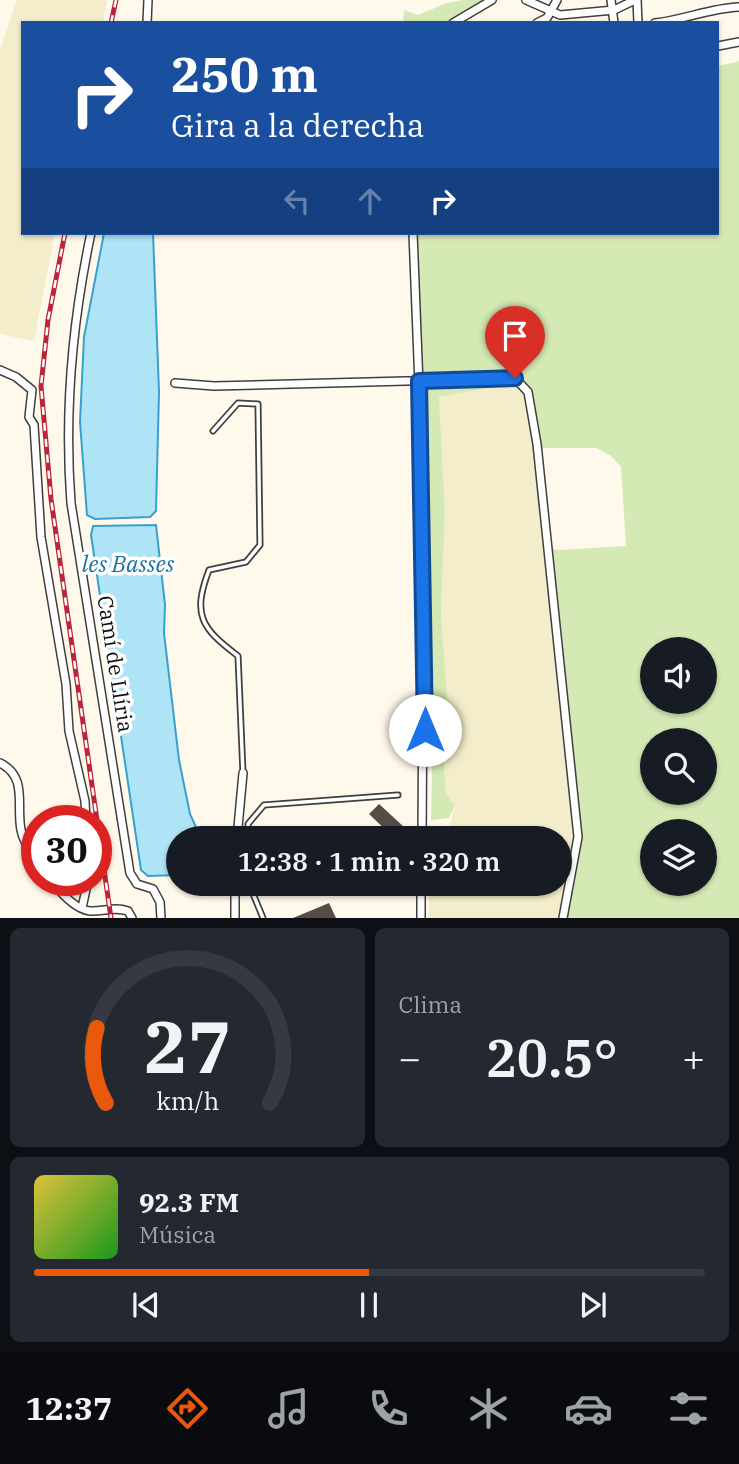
<!DOCTYPE html>
<html lang="es">
<head>
<meta charset="utf-8">
<style>
  body { margin:0; font-family:"IBM Plex Serif",serif; background:#242831; color:#f1f3f6; height:100vh; display:flex; flex-direction:column; font-size:26px; white-space:nowrap }
  * { box-sizing:border-box; margin:0 }
  p { font-size:23px; color:#9ea1a6 }
  .icon { flex:none; width:38px; height:38px; fill:none; stroke:currentColor; stroke-width:2; stroke-linecap:round; stroke-linejoin:round }
  .map { position:relative; height:918px; overflow:hidden }
  .drawer { display:flex; flex-direction:column; gap:10px; padding:10px; background:#0d0f14; flex:1 }
  .drawer>* { flex:none }
  .guide { position:absolute; left:21px; top:21px; width:698px; height:214px; border-radius:0px; box-shadow:0 2px 5px #0004; background:#1a4fa0; color:#fff; overflow:hidden }
  .controls { position:absolute; left:640px; top:637px; display:grid; gap:14px }
  .controls a { display:grid; place-items:center; width:77px; height:77px; border-radius:50%; background:#171b24; box-shadow:0 2px 5px #0004; font-size:35px }
  .speed { position:absolute; left:21px; top:805px; display:flex; gap:14px; font-size:35px; font-weight:700; text-align:center }
  .speed>* { display:grid; place-content:center; width:91px; height:91px; border-radius:50%; background:#171b24; box-shadow:0 2px 5px #0004; line-height:1 }
  .speed .limit { border:10px solid #d22; background:#fff; color:#111 }
  .pin { position:absolute; display:grid; place-items:center; width:60px; height:60px; color:#fff; margin:-72px -30px; border-radius:50% 50% 50% 0; rotate:-45deg; box-shadow:0 0 7px #0007 }
  .pin .icon { rotate:45deg }
  .me { position:absolute; width:77px; margin:-38px; rotate:0deg; stroke-linejoin:round; filter:drop-shadow(0 0 5px #0008) }
  .turn { display:flex; align-items:center; gap:24px; height:147px; padding:0 35px; font-size:32px }
  .turn .icon { width:91px; height:91px; stroke-width:2.5 }
  .turn b { display:block; font-size:49px; line-height:60px }
  .lanes { display:flex; align-items:center; height:66px; padding:0 35px; background:#0003; justify-content:center; gap:35px; direction:ltr }
  .lanes .off { opacity:.35 }
  .big { font-size:52px; font-weight:600; line-height:1.1 }
  .drawer .card { flex:1; display:flex; flex-direction:column; justify-content:center; gap:10px; min-width:0; padding:0 24px; border-radius:10px; background:#242831 }
  .drawer .dial { align-items:center; gap:0 }
  .dial svg { height:182px; overflow:visible; fill:none; stroke:#363941; stroke-width:7; stroke-linecap:round; text-anchor:middle }
  .dial text { fill:#f1f3f6; stroke:none }
  .song { display:flex; align-items:center; gap:21px }
  .cover { width:84px; height:84px; border-radius:10px; background:linear-gradient(135deg,hsl(50 70% 55%),hsl(120 70% 35%)) }
  .played { height:7px; border-radius:4px; background:linear-gradient(90deg,#ea580c 50%,#363941 50%) }
  .keys { display:flex; justify-content:space-around; direction:ltr }
  .heat { display:flex; justify-content:space-between; align-items:center; font-size:38px; direction:ltr }
  .drawer .tiles { flex:1; display:grid; gap:10px; grid-template-columns:1fr 1fr }
  .card:last-child { grid-column:span 2 }
  .trip { position:absolute; left:166px; top:826px; width:406px; height:70px; border-radius:35px; background:#171b24; box-shadow:0 2px 5px #0004; font-weight:600; line-height:70px; text-align:center }
  .dock { display:flex; height:112px; justify-content:space-around; align-items:center; background:#090b0e; color:#9ea1a6 }
  .dock .icon { width:49px; height:49px }
  .dock .selected { color:#ea580c }
  .dock b { font-size:32px; color:#f1f3f6 }
  .map>svg:first-child { display:block }
  .farmland { fill:#f4edcb }
  .green { fill:#d5e9b5; fill-rule:evenodd }
  .water { fill:#afe3f6; stroke:#36a1ce; stroke-width:2 }
  .building { fill:#554c48 }
  .lines { fill:none; stroke-linecap:round; stroke-linejoin:round }
  .service-casing { stroke:#3f3f3f; stroke-width:7 }
  .minor-casing { stroke:#3f3f3f; stroke-width:10 }
  .service { stroke:#fff; stroke-width:3.5 }
  .minor { stroke:#fff; stroke-width:7 }
  .rail-casing { stroke:#bc243a; stroke-width:5 }
  .rail { stroke:#fff; stroke-width:2.5; stroke-dasharray:8; stroke-linecap:butt }
  .route-casing { stroke:#114b97; stroke-width:18 }
  .route { stroke:#1a73e8; stroke-width:12 }
  .labels { text-anchor:middle; stroke-width:7; stroke-linejoin:round; paint-order:stroke }
  .street-label { font-size:21px; fill:#0c0c0c; stroke:#fff }
  .water-label { font-size:23px; font-style:italic; fill:#15709e; stroke:#fff }
</style>
</head>
<body>
<div class="map">
<svg width="739" height="918" viewBox="0 0 739 918">
  <rect width="100%" height="100%" fill="#fff9eb"/>
  <path class="farmland" d="M17 0H107L103 23H23V233H55L34 341 0 334V49Z
    M507 385 528 392 578 837 563 918H428L431 884H560V838H446L455 805 446 794 444 764 449 723 441 613 445 511 439 397Z"/>
  <path class="green" d="M463 0H492L453 23H403L404 10 418 15 447 3Z
    M739 61V918H563L578 837 547 547 558 550 626 546 621 467 611 456 596 448H541L528 393 507 385 439 397 445 511 441 613 449 723 444 764 446 794 455 805 449 818 431 820 432 773 413 233H718V66ZM653 649H705V702H653ZM653 740H705V793H653ZM653 831H705V884H653Z"/>
  <path class="water" d="M104 233H153L159 392 156 511 150 517 95 519 87 515 80 422 84 337Z
    M156 525 165 605 164 633 179 760 190 814 201 838H178V875L148 876 141 870 91 535 93 526Z"/>
  <path class="building" d="M379 804 404 827 394 838 369 814Z
    M329 903 336 918H293Z"/>
  <g class="lines">
    <defs>
      <path id="service" d="M213 431 238 403 258 404 260 545 246 562 209 570C192 615 201 628 238 656L243 773
        M248 838V824L264 805 398 795
        M249 884 263 918"/>
      <path id="minor" d="M526 0 560 15 614 10 635 0
        M611 0 614 23
        M637 0 638 23
        M147 23 148 0
        M453 23 492 0
        M537 23 547 18 557 0
        M655 23C684 20 710 8 739 7
        M718 46 739 42
        M91 233C72 323 64 411 71 503L130 873 137 884 153 889 160 902 161 918
        M413 233 424 512 422 838
        M0 370 16 377 32 390 29 417 34 425 41 537 66 684 69 731 85 801 86 821
        M175 383 214 386 515 378 528 392 537 444 578 837 563 918
        M0 763C28 777 16 804 21 830 23 841 30 851 37 860
        M237 838 243 773
        M51 880C60 892 74 909 90 911 103 912 114 906 128 911L132 918
        M235 884V918
        M82 908 88 880
        M421 918V884"/>
    </defs>
    <use href="#service" class="service-casing"/>
    <use href="#minor" class="minor-casing"/>
    <use href="#service" class="service"/>
    <use href="#minor" class="minor"/>
    <defs>
      <path id="rail" d="M111 23 116 0
        M65 233 48 320 41 386 51 499 111 918"/>
    </defs>
    <use href="#rail" class="rail-casing"/>
    <use href="#rail" class="rail"/>
  </g>
  <g class="lines">
    <defs>
      <path id="route" d="M425 730 419 381 515 378"/>
    </defs>
    <use href="#route" class="route-casing"/>
    <use href="#route" class="route"/>
  </g>
  <g class="labels">
    <g class="street-label">
      <text transform="translate(115 664) rotate(81)" y="7">Camí de Llíria</text>
    </g>
    <g class="water-label">
      <text x="128" y="572">les Basses</text>
    </g>
  </g>
</svg>
<div class="controls">
<a><svg class="icon" aria-label="sound" viewBox="0 0 24 24"><path d="M4 9h4l5-4v14l-5-4H4zM17 9q2 3 0 6"/></svg></a>
<a><svg class="icon" aria-label="search" viewBox="0 0 24 24"><circle cx="10" cy="10" r="6"/><path d="M15 15l6 6"/></svg></a>
<a><svg class="icon" aria-label="layers" viewBox="0 0 24 24"><path d="M12 4l9 5-9 5-9-5zM3 14l9 5 9-5"/></svg></a>
</div>
<div class="speed"><div class="limit">30</div></div>
<div class="pin" style="left:515px;top:378px;background:#d93025"><svg class="icon" aria-label="arrive" viewBox="0 0 24 24"><path d="M6 21V4h12l-3 4 3 4H6"/></svg></div>
<svg class="me" style="left:425px;top:730px" viewBox="-20 -20 40 40"><circle r="19" fill="#fff"/><path d="M0-13L10 11 0 6-10 11z" fill="#1a73e8"/></svg>
<div class="trip">12:38 · 1 min · 320 m</div>
<div class="guide">
<div class="turn"><svg class="icon" aria-label="right" viewBox="0 0 24 24"><path d="M7 20v-9h11M14 6l5 5-5 5"/></svg><div><b>250 m</b>Gira a la derecha</div></div>
<div class="lanes"><svg class="icon off" aria-label="left" viewBox="0 0 24 24"><path d="M17 20v-9H6M10 6l-5 5 5 5"/></svg><svg class="icon off" aria-label="ahead" viewBox="0 0 24 24"><path d="M12 20V5M6 11l6-6 6 6"/></svg><svg class="icon" aria-label="right" viewBox="0 0 24 24"><path d="M7 20v-9h11M14 6l5 5-5 5"/></svg></div>
</div>
</div>
<section class="drawer">
<div class="tiles">
<div class="card dial"><svg viewBox="0 0 100 80">
<path d="M14 69A42 42 0 1 1 86 69"/>
<path d="M14 69A42 42 0 0 1 10 36" stroke="#ea580c"/>
<text x="50" y="56" font-size="32" font-weight="700">27</text>
<text x="50" y="72" font-size="11">km/h</text>
</svg></div>
<div class="card"><p>Clima</p>
<div class="heat"><a>−</a><b class="big">20.5°</b><a>+</a></div>
</div>
<div class="card">
<div class="song"><i class="cover"></i><div><b>92.3 FM</b><p>Música</p></div></div>
<div class="played"></div>
<div class="keys"><svg class="icon" aria-label="previous" viewBox="0 0 24 24"><path d="M18 5L8 12l10 7zM5 5v14"/></svg><svg class="icon" aria-label="pause" viewBox="0 0 24 24"><path d="M8 5v14M16 5v14"/></svg><svg class="icon" aria-label="next" viewBox="0 0 24 24"><path d="M6 5l10 7-10 7zM19 5v14"/></svg></div>
</div>
</div>
</section>
<nav class="dock">
<b>12:37</b>
<svg class="icon selected" aria-label="directions" viewBox="0 0 24 24"><path d="M12 3l9 9-9 9-9-9zM9 14v-3h6M13 9l2 2-2 2"/></svg>
<svg class="icon" aria-label="music" viewBox="0 0 24 24"><path d="M9 18V5l10-2v13"/><circle cx="6" cy="18" r="3"/><circle cx="16" cy="16" r="3"/></svg>
<svg class="icon" aria-label="phone" viewBox="0 0 24 24"><path d="M5 4h4l2 5-3 2q2 4 5 5l2-3 5 2v4C11 20 4 13 5 4z"/></svg>
<svg class="icon" aria-label="climate" viewBox="0 0 24 24"><path d="M12 3v18M4 7l16 10M4 17L20 7"/></svg>
<svg class="icon" aria-label="car" viewBox="0 0 24 24"><path d="M5 17H2v-5l4-1 3-4h7l3 4 3 1v5h-3M9 17h6M6 11h13"/><circle cx="7" cy="17" r="2"/><circle cx="17" cy="17" r="2"/></svg>
<svg class="icon" aria-label="filters" viewBox="0 0 24 24"><path d="M4 7h16M4 17h16"/><circle cx="9" cy="7" r="2"/><circle cx="15" cy="17" r="2"/></svg>
</nav>
</body>
</html>
